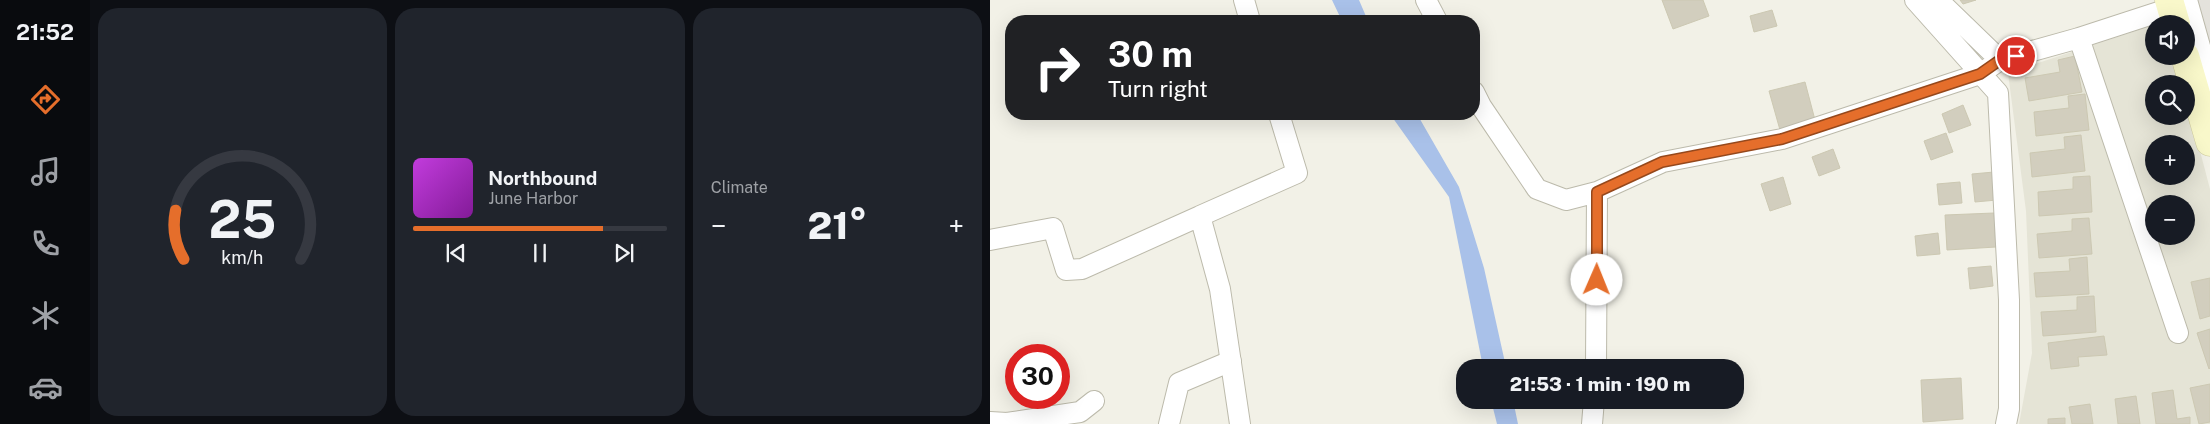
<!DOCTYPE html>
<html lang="en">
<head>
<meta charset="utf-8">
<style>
  body { margin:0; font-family:"Public Sans",sans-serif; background:#20242c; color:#f1f3f6; height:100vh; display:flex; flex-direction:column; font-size:19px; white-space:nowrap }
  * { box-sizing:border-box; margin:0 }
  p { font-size:16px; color:#9ea1a6 }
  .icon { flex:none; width:28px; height:28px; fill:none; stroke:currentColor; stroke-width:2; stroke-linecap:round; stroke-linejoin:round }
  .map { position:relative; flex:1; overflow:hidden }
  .panel { display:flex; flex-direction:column; gap:8px; padding:8px; background:#0d0f14; width:900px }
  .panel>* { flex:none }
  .hud { position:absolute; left:15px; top:15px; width:475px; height:105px; border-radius:20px; box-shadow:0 5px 20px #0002; background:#202124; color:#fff; overflow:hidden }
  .controls { position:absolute; left:1155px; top:15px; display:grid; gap:10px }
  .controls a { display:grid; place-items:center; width:50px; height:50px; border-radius:50%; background:#171b24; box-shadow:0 5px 20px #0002; font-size:25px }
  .speed { position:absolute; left:15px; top:344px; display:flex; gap:10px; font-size:25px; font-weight:700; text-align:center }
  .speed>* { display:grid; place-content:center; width:65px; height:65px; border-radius:50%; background:#171b24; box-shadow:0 5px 20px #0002; line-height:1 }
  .speed .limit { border:8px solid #d22; background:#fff; color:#111 }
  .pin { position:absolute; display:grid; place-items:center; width:42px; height:42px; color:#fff; margin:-21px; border:2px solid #fff; border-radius:50%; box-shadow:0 1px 5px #0007 }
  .me { position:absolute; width:55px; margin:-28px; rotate:1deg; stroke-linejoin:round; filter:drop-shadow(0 0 4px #0008) }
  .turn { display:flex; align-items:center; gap:18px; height:105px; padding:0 20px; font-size:22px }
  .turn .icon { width:65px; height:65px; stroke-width:2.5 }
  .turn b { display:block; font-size:35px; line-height:42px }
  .big { font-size:38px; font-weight:800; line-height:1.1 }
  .panel .tile { flex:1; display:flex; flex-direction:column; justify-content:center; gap:8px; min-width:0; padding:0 18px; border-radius:20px; background:#20242c }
  .panel .dial { align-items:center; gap:0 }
  .dial svg { height:130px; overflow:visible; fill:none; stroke:#363941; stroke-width:7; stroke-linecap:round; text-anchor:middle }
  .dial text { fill:#f1f3f6; stroke:none }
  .song { display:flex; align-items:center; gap:15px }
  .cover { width:60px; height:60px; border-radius:8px; background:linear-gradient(135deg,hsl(290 70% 55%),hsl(290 70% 35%)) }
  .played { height:5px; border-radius:2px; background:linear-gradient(90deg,#e56e2b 75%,#363941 75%) }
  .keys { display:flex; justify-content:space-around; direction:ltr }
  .heat { display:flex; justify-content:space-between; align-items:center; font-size:28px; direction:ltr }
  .panel .tiles { flex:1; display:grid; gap:8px; grid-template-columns:repeat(3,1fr) }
  .trip { position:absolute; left:466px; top:359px; width:288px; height:50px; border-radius:20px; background:#171b24; box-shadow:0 5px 20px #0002; font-weight:800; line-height:50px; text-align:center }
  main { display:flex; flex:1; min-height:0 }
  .dock { display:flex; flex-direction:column; width:90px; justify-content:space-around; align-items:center; background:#090b0e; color:#9ea1a6 }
  .dock .icon { width:35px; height:35px }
  .dock .selected { color:#e56e2b }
  .dock b { font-size:22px; color:#f1f3f6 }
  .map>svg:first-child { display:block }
  .residential { fill:#e5e4d6; fill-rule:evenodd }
  .industrial { fill:#e4e2dc }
  .water { fill:#a9c1e9 }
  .building { fill:#d2cebe; stroke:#ccc8b2 }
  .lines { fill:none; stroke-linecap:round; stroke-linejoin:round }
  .street-casing { stroke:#bcbaab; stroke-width:22 }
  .secondary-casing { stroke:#cdca9b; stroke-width:29 }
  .street { stroke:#fff; stroke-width:20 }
  .secondary { stroke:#f9f8ca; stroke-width:28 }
  .route-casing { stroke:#95481c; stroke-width:12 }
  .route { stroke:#e56e2b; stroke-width:9 }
</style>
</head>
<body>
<main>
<nav class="dock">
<b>21:52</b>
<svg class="icon selected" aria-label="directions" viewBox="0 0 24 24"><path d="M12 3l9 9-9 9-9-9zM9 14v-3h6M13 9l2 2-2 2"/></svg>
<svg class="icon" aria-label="music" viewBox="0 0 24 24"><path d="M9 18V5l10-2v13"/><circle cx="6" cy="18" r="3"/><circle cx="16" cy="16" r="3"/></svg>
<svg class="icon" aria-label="phone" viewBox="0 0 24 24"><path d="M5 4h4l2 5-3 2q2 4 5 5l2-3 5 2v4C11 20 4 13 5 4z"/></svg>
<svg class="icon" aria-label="climate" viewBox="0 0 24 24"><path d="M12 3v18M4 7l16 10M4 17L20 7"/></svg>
<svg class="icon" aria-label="car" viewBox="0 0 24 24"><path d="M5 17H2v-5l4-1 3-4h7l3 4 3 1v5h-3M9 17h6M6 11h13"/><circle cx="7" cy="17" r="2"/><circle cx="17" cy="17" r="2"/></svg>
</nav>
<section class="panel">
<div class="tiles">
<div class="tile dial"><svg viewBox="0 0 100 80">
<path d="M14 69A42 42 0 1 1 86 69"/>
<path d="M14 69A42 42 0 0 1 9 39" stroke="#e56e2b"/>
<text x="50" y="56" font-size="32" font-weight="700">25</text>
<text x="50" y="72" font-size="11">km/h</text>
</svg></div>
<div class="tile">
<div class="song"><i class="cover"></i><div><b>Northbound</b><p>June Harbor</p></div></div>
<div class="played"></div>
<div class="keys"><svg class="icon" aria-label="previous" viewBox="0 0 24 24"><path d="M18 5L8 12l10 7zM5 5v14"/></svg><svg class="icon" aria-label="pause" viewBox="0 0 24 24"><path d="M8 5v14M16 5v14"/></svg><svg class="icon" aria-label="next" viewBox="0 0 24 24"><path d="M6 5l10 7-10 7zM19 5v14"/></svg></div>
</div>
<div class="tile"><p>Climate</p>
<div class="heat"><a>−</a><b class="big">21°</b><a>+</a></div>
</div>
</div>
</section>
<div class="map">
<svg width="1220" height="424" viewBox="0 0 1220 424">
  <rect width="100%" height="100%" fill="#f2f1e7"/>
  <path class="residential" d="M1164 25V56H1186L1193 84H1164V116H1196V98L1220 189V424H1029L1042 353 1036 211 1018 73ZM1164 144H1196V176H1164ZM1164 204H1196V236H1164Z"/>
  <path class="industrial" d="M1188 0H1220V110Z"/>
  <path class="water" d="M342 0H369L378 21H352Z
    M400 114H427L469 187 494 268 516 367H493L459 197Z
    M501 400H523L528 424H507Z"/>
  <path class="building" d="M672 0H713L719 16 683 29Z
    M970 0H986L973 4Z
    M782 10 787 26 764 32 760 16Z
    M1085 56 1092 92 1039 101 1035 78 1070 72 1068 60Z
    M815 82 825 120 790 130 779 91Z
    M1095 94 1099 130 1046 136 1044 112 1079 108 1078 96Z
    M973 105 981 125 959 133 952 114Z
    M956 133 963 152 941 160 934 141Z
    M1091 135 1095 171 1042 177 1040 153 1075 149 1074 137Z
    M843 149 850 168 829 176 822 157Z
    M1004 172 1007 200 985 202 982 174Z
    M1100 176 1102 212 1049 216 1048 192 1083 189V177Z
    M793 177 801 204 780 211 771 184Z
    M970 182 972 203 949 205 947 184Z
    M1004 213 1006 247 957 250 955 215Z
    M1099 218 1102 254 1049 258 1047 234 1082 231V219Z
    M948 233 950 254 927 256 925 236Z
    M1097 257 1099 294 1046 297 1044 273 1080 271 1079 259Z
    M1001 266 1003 286 980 289 978 268Z
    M1220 278V316L1210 319 1201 282Z
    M1104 296 1106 332 1053 336 1051 312 1087 310V297Z
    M1220 329V368L1219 369 1207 333Z
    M1114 336 1117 355 1088 357 1089 366 1061 369 1058 343Z
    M971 378 973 419 933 422 931 380Z
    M1220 384V422L1209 424 1200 388Z
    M1183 390 1187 419 1200 417V424H1166L1162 393Z
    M1146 396 1150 424H1128L1125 399Z
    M1100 404 1103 424H1082L1079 407Z
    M1075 418V424H1058V419Z"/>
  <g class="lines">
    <defs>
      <path id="street" d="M254 0 260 21
        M436 0 447 21
        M925 0 1008 93 1019 300V409L1016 424
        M948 0 1010 60
        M1197 0 1220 82
        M1089 38 1188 333
        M484 92 491 106 547 189 576 200 607 192 606 368
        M607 192 673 162 792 139 990 74 1010 60 1089 38 1181 8
        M0 240 63 228 76 270 92 269 210 216
        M0 422 17 423 90 412 104 401
        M179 424 189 383 241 361
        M250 424 230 289 210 216 307 173 289 114
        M602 424 604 400"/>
      <path id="secondary" d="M1179 0 1186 24
        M1195 56 1220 142"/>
    </defs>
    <use href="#street" class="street-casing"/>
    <use href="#secondary" class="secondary-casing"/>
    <use href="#street" class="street"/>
    <use href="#secondary" class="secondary"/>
  </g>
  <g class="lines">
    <defs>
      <path id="route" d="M607 280V192L672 162 792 139 990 74 1010 60 1026 56"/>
    </defs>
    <use href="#route" class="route-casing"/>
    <use href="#route" class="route"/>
  </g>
</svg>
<div class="controls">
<a><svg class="icon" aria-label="sound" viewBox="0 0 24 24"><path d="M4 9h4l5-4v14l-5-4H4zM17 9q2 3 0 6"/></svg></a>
<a><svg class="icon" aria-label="search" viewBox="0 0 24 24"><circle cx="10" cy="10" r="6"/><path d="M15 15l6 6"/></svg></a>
<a>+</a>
<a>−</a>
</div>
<div class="speed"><div class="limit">30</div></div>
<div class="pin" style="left:1026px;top:56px;background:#d93025"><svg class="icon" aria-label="arrive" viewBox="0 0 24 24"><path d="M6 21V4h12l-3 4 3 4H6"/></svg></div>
<svg class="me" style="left:607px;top:280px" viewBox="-20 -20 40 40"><circle r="19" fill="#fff"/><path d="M0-13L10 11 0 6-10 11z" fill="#e56e2b"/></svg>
<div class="trip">21:53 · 1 min · 190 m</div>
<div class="hud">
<div class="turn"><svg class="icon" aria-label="right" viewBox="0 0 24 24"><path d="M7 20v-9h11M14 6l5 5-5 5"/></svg><div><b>30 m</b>Turn right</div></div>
</div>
</div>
</main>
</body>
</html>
